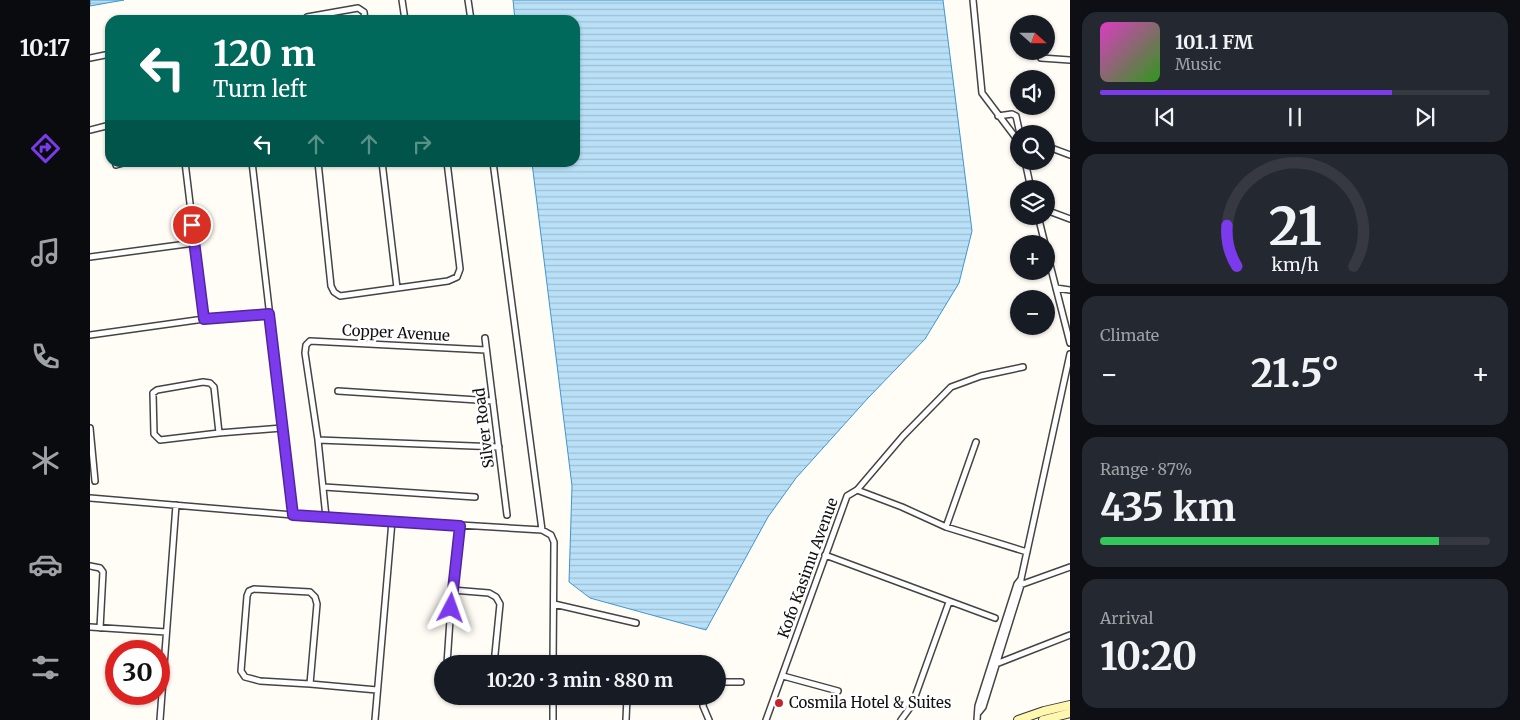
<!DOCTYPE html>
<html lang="en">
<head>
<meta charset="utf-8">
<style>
  body { margin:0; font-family:Merriweather,serif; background:#242831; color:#f1f3f6; height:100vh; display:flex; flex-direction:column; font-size:19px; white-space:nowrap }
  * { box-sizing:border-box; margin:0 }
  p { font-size:16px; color:#9ea1a6 }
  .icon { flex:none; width:28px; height:28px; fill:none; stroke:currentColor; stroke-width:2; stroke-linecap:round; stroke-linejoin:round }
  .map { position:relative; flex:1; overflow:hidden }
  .side { display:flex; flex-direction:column; gap:12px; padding:12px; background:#0d0f14; width:450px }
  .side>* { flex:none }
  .banner { position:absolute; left:15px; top:15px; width:475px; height:152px; border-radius:15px; box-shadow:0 1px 4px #0004; background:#00695c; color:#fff; overflow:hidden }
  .needle { width:32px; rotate:111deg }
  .buttons { position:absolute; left:920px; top:15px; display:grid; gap:10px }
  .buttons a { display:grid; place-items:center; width:45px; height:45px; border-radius:50%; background:#171b24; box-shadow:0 1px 4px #0004; font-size:25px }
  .speed { position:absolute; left:15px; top:640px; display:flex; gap:10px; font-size:25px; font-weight:700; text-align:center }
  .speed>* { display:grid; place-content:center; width:65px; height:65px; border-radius:50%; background:#171b24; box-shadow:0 1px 4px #0004; line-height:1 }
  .speed .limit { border:8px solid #d22; background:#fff; color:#111 }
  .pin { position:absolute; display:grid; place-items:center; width:42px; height:42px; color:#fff; margin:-21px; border:2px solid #fff; border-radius:50%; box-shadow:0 1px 5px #0007 }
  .me { position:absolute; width:55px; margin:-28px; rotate:4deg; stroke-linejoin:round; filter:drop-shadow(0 0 4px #0008) }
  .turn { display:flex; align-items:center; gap:18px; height:105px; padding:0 25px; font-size:22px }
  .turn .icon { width:65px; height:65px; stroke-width:2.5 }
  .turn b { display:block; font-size:35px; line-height:42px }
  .lanes { display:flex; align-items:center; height:48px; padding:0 25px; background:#0003; justify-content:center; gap:25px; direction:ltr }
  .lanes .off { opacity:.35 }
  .big { font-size:38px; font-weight:700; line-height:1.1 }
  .side .card { flex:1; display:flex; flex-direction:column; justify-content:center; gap:8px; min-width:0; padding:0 18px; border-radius:15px; background:#242831 }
  .side .dial { align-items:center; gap:0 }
  .dial svg { height:130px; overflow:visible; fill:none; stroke:#363941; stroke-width:7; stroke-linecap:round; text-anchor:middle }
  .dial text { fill:#f1f3f6; stroke:none }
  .song { display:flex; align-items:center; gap:15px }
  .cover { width:60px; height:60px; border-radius:8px; background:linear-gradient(135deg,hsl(310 70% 55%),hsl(110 70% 35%)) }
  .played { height:5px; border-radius:2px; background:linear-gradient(90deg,#7c3aed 75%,#363941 75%) }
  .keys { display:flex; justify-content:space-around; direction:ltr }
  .heat { display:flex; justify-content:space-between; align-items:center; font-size:28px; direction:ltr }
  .charge { height:8px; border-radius:4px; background:linear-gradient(90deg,#34c759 87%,#363941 0) }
  .trip { position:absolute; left:344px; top:655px; width:292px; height:50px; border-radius:25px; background:#171b24; box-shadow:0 1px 4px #0004; font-weight:700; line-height:50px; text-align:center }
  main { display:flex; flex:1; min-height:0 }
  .dock { display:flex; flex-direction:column; width:90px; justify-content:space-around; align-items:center; background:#090b0e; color:#9ea1a6 }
  .dock .icon { width:35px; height:35px }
  .dock .active { color:#7c3aed }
  .dock b { font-size:22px; color:#f1f3f6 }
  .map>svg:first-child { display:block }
  .water { fill:url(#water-rules); stroke:#3f96cf }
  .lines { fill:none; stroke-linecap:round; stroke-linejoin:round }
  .minor-casing { stroke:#444; stroke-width:8 }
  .secondary-casing { stroke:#333; stroke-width:10 }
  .minor { stroke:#fff; stroke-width:5 }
  .secondary { stroke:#fff6b0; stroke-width:8 }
  .route-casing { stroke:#51269a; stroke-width:12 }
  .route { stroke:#7c3aed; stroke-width:9 }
  .poi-dot { fill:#c4262e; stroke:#fff; stroke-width:2 }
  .labels { text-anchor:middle; stroke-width:5; stroke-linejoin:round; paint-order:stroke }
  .street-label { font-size:15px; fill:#111; stroke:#fff }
  .poi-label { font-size:15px; fill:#111; stroke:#fff; text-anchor:start }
</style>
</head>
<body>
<main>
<nav class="dock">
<b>10:17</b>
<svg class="icon active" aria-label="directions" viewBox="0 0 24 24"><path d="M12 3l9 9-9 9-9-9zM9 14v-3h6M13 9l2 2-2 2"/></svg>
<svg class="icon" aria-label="music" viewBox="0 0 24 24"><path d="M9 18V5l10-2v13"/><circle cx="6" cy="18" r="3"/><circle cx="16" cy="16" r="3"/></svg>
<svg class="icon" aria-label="phone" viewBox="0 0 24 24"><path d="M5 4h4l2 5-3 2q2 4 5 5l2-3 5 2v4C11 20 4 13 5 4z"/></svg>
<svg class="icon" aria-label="climate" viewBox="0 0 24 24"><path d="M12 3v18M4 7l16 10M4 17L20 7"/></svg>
<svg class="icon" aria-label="car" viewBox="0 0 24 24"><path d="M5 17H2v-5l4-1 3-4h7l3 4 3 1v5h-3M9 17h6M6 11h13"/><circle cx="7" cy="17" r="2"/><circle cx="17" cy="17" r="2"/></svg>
<svg class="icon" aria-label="filters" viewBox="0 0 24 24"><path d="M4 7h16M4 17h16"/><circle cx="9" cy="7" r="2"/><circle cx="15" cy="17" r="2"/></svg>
</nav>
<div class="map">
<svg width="980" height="720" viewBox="0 0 980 720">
  <defs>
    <pattern id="water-rules" width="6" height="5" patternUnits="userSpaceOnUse" patternTransform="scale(1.25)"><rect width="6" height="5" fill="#b9e0f7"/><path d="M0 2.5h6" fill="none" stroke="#9ebfd3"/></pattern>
  </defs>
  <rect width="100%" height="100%" fill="#fffdf5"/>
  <path class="water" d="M0 0H34L0 6Z
    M423 0H853L882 231 869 283 835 339 778 398 706 478 678 517 616 630 500 598 479 582 482 486 442 163 485 162V20H425Z"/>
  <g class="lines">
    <defs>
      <path id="minor" d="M312 0 315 20
        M378 0 381 20
        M883 0 892 93 929 142
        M214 20 217 17 268 8 274 12 275 20
        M0 58 20 54
        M951 58 980 60
        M908 116 922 114 926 116 930 134
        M0 130 20 125
        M956 146 980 155
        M935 161 941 189
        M95 162 114 319
        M162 162 203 515
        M228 162 241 286 244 292 250 296 358 281 367 277 370 269 357 162
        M292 162 307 288
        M403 162 452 530
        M26 165 37 162
        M956 210 980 219
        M948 216 955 244
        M956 249 980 343
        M0 257 104 243
        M966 288 980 290
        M0 335 114 319 179 313
        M395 338 417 515
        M248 391 403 401
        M0 428 5 481
        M129 433 124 387 120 383 113 382 67 390 63 393 64 434 70 440 129 433 192 428
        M228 440 409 447
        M234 487 385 497
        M767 490 812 507 856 527 937 552
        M0 498 203 515 452 530 461 535 464 542 463 664
        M236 517 228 440 215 353 216 345 220 341 396 350
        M856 527 886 442
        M735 555 905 618
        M0 566 10 568 13 572 10 628
        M930 585 980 567
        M164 589 220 592 225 597 227 604 220 684 170 681 155 677 151 671 157 596 159 591Z
        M362 590 399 593 406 597 410 604 404 664
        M464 604 546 623
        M0 627 76 632
        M357 664 362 590 370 526
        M906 664 980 635
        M693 676 748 691
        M628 682H651
        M220 684 287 690
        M380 696 394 698 396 696
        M614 696 613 706 619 720
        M889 712 893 707 931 585V579
        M70 720 86 505
        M285 720 302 521
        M463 720V696
        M536 720 537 696
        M676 720 757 496 767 490 813 436 861 387 891 376 933 367
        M811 720 822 705 859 602
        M887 720 888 706 927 584 931 579 980 354"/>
      <path id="secondary" d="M928 720 954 711 980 705
        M953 720 980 713"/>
    </defs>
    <use href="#minor" class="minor-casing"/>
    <use href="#secondary" class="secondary-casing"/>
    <use href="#minor" class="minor"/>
    <use href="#secondary" class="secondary"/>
  </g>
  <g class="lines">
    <defs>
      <path id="route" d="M102 225 114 319 179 314 203 515 370 526 361 608"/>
    </defs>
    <use href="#route" class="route-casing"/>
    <use href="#route" class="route"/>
  </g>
  <circle class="poi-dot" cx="689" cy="703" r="5"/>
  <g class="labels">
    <g class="street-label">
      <text transform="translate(306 333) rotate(3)" y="5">Copper Avenue</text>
      <text transform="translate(394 428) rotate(-97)" y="5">Silver Road</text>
      <text transform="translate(718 568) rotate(-70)" y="5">Kofo Kasimu Avenue</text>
    </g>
    <g class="poi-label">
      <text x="699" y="708">Cosmila Hotel &amp; Suites</text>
    </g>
  </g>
</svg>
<div class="buttons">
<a><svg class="needle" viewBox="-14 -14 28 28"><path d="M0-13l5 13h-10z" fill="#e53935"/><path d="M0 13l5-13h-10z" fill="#9ea1a6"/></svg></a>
<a><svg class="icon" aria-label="sound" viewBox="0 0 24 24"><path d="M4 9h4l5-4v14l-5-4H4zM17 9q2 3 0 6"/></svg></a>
<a><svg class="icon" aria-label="search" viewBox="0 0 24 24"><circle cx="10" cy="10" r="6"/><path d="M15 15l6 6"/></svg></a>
<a><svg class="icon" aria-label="layers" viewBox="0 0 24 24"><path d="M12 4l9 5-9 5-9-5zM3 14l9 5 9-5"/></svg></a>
<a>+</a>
<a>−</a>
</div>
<div class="speed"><div class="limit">30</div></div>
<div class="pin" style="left:102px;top:225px;background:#d93025"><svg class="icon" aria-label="arrive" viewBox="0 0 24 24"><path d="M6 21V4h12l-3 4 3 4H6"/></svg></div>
<svg class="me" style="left:361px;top:608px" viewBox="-20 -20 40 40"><path d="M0-17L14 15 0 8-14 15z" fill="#7c3aed" stroke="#fff" stroke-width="4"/></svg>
<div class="trip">10:20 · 3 min · 880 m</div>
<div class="banner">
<div class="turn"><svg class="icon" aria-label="left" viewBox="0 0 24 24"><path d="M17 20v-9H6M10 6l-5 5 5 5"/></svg><div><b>120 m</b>Turn left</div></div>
<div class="lanes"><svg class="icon" aria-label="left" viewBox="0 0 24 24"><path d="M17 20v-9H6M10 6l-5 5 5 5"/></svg><svg class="icon off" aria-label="ahead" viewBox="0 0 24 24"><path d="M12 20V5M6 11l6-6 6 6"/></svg><svg class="icon off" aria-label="ahead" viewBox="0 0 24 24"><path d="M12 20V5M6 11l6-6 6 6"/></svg><svg class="icon off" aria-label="right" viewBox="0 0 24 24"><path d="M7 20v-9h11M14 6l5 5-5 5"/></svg></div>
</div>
</div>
<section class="side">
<div class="card">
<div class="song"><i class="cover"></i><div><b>101.1 FM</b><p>Music</p></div></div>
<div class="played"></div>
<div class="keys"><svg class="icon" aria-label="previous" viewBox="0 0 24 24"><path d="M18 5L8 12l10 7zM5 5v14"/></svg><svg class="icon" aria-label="pause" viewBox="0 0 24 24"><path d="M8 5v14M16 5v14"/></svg><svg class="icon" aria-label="next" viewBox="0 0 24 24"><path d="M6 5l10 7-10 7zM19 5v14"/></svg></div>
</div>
<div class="card dial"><svg viewBox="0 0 100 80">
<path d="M14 69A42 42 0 1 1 86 69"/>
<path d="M14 69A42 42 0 0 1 8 44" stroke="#7c3aed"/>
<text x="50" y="56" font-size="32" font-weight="700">21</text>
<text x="50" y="72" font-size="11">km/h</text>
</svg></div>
<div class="card"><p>Climate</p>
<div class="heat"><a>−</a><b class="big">21.5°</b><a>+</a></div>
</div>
<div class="card"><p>Range · 87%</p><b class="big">435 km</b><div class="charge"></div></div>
<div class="card"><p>Arrival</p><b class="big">10:20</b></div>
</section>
</main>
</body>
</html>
